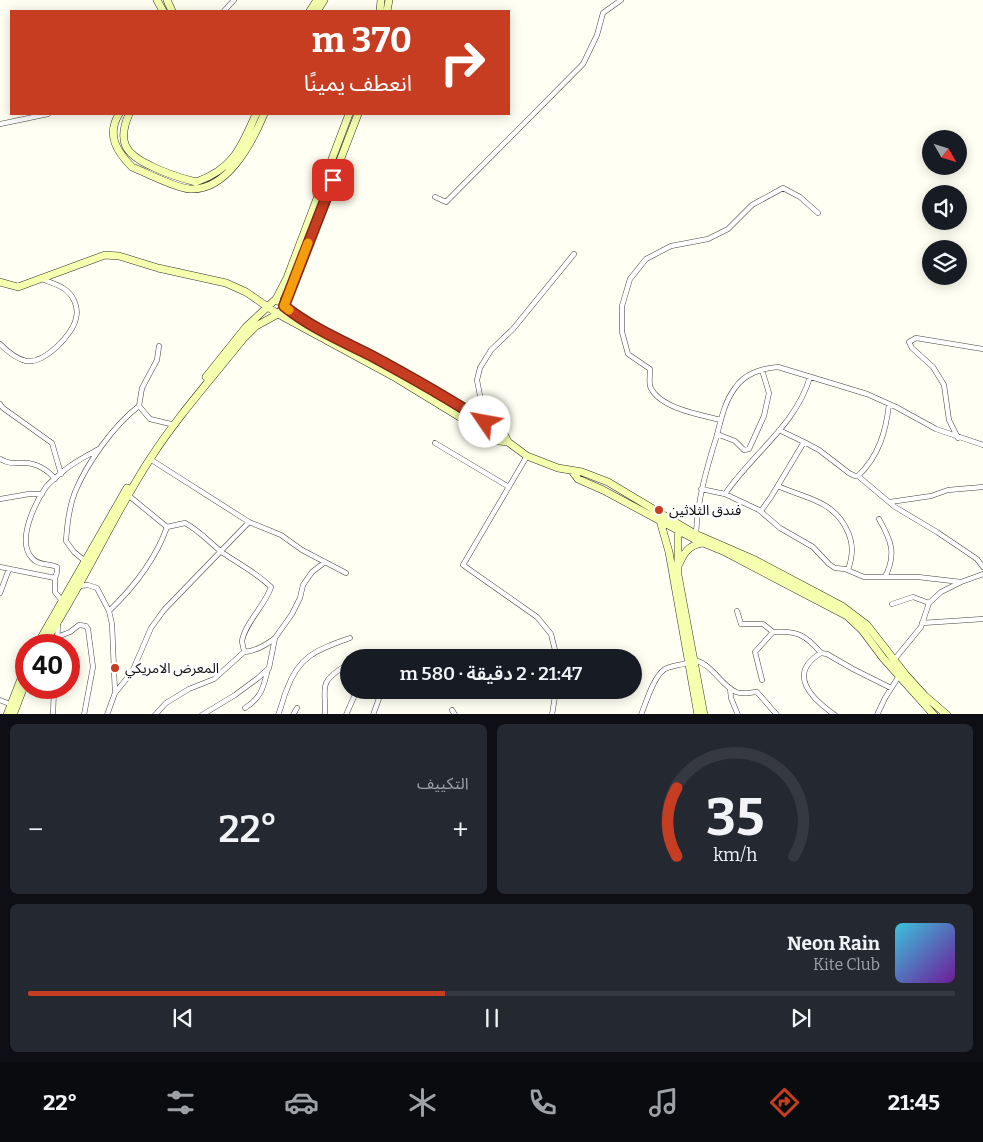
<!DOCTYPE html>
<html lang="ar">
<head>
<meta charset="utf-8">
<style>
  body { margin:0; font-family:Bitter,"Noto Sans Arabic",serif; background:#242831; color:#f1f3f6; direction:rtl; height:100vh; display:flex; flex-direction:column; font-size:19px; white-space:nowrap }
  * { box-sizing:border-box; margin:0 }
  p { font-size:16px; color:#9ea1a6 }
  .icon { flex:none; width:28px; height:28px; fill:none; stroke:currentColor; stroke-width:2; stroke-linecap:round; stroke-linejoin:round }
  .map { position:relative; height:714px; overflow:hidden; direction:ltr }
  .details { display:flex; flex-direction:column; gap:10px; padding:10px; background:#0d0f14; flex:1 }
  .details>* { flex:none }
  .guide { position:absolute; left:10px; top:10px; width:500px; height:105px; border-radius:0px; box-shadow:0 2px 12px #0003; direction:rtl; background:#c73d21; color:#fff; overflow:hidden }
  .needle { width:32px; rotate:129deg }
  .tools { position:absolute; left:922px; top:130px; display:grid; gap:10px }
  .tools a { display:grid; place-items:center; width:45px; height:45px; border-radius:50%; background:#171b24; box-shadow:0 2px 12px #0003; font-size:25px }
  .speed { position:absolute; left:15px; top:634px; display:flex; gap:10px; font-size:25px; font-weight:700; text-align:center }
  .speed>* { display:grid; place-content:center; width:65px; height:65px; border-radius:50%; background:#171b24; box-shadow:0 2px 12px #0003; line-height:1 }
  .speed .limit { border:8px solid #d22; background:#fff; color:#111 }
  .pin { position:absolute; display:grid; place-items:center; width:42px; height:42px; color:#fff; margin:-21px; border-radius:10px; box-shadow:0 2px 8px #0006 }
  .me { position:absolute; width:55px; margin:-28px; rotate:303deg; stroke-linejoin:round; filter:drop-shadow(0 0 4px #0008) }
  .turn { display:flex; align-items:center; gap:18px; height:105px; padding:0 15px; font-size:22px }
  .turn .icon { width:65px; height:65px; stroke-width:2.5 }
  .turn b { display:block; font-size:35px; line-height:42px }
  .big { font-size:38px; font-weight:600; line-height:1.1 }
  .details .tile { flex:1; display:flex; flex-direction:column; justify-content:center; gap:8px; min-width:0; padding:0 18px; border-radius:8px; background:#242831 }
  .details .dial { align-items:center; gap:0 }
  .dial svg { height:130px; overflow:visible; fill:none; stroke:#363941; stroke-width:7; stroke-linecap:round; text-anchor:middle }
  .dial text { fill:#f1f3f6; stroke:none }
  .song { display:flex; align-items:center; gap:15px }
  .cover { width:60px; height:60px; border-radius:8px; background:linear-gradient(135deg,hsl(190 70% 55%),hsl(280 70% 35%)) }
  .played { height:5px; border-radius:2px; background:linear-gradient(90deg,#c73d21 45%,#363941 45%) }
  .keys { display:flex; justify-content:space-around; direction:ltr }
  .heat { display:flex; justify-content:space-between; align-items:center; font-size:28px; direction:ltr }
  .details .tiles { flex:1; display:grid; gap:10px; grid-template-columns:1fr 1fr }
  .tile:last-child { grid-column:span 2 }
  .trip { position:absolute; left:340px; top:649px; width:302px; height:50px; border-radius:25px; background:#171b24; box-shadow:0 2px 12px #0003; font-weight:600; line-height:50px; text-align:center; direction:rtl }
  .menu { display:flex; height:80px; justify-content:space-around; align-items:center; background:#090b0e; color:#9ea1a6 }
  .menu .icon { width:35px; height:35px }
  .menu .on { color:#c73d21 }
  .menu b { font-size:22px; color:#f1f3f6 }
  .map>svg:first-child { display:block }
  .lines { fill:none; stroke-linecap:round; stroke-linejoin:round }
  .street-casing { stroke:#434343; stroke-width:5.5 }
  .secondary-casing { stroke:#323232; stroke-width:8 }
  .street { stroke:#fff; stroke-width:4.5 }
  .secondary { stroke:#f6ffae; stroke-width:7 }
  .route-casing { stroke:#812815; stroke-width:12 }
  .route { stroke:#c73d21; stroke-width:9 }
  .slow { stroke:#f59e0b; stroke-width:9 }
  .poi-dot { fill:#c73d21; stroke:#fff; stroke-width:2 }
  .labels { text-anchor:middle; stroke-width:5; stroke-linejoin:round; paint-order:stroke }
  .poi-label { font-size:14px; fill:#101010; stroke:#fff; text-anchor:start }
</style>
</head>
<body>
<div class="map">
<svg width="983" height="715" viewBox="0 0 983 715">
  <rect width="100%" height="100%" fill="#fffff3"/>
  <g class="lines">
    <defs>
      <path id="street" d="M224 11 234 0
        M0 124 48 114
        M435 197 446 202 583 64 597 35 603 13 621 0
        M0 344C6 350 17 359 26 361 44 364 73 335 76 318 79 307 73 294 63 288 57 284 49 282 42 279
        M159 346 157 360 142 388 139 406 150 419 175 425
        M0 404 3 408 52 443 61 474
        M721 420C701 415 658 408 650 386 649 381 650 374 650 369L628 354 622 332V306L630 279 646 259 671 246 708 239 728 229 752 205 783 188 800 197 818 213
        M485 422 477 380 480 368 491 350 513 329 574 254
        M717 434 735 441 744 450 749 449 764 416 769 393 762 370
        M958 438 949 420 944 385 933 367 912 348 909 342 916 338 983 349
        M804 442 819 450 849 473 855 476H858C879 456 886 431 889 404
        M435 443 509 487
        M527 456 463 565 537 617 551 634 557 658
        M0 459C9 464 14 463 23 463 35 462 48 470 55 479
        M150 459 249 522 281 535 302 550 346 573
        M858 476 895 507 937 532 977 559 983 567
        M778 486C804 498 832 500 846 528 854 543 853 555 848 570
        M701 489 725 494 759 510 780 528 813 547 829 564 835 568 845 569 864 577H918L961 582 941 592 929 603 921 627 894 660
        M725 494C752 454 796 425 810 377
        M128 495 167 527 185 523C200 531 210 543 223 553 239 564 257 573 271 587 266 604 245 623 242 641 242 644 244 648 244 652L214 679 189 689 166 703 155 715
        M0 499 29 494H42
        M890 502 931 496 948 490 983 487
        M761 511 771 497 804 442 779 430
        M879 519C891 540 897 554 885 577
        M696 535C697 501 707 467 717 435 721 419 725 401 735 388 744 374 762 368 778 367L867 394 896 407 936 429 983 445
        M85 561 74 552 66 541C67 525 69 507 75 492 87 463 114 425 139 406
        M0 567 55 578V592L63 602
        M55 578 57 572V567C49 563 38 566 32 558 16 541 35 503 46 487 51 481 60 474 66 469 76 461 88 455 99 449
        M961 582 983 574
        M80 586 88 585 97 588 109 611 112 624 115 693 107 715
        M0 593 9 569
        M892 604 913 597 929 603
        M109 611C134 587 155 561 167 527
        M737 611 741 624H763L773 632
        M922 623 983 619
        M57 637 70 632 79 625 86 626 88 629 93 667 84 715
        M57 645 58 622
        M244 652C256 651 265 646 275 638
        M694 660C713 664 720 685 736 692 744 695 750 692 757 692L777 715
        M762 680 755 652 773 632C796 630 806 635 821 653
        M730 688 731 698 738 715
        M115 693 132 672 151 628 164 610 249 522
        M0 700 12 705
        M245 708C262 697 263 688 268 669
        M452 710 455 715
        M53 715 54 688
        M202 715 235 695 258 678 269 668 275 638 292 614 300 598 303 585 312 572 325 562
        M278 715C282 706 283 698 287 689 299 655 319 649 350 638
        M293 715 297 708
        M325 715C326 689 318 683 342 668
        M346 715 357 690
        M373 715 382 690
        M552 715 556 690
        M641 715C646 703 653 677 665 669 670 666 681 665 687 663
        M835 715C812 699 786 674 821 653L827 654 853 669 891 688
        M877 715 885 698 899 676"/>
      <path id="secondary" d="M157 0 163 11
        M167 0 172 11
        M310 11 317 0
        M317 11 324 0
        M380 11 381 0
        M387 11 389 0
        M119 114C106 135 117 152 132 167 147 173 175 188 190 189 227 191 252 143 264 114
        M129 114C117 142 125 154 151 166 165 173 180 178 196 182 233 169 241 148 256 114
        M0 282 18 287 105 255 119 256 158 268 226 283 246 292 278 314 396 378 499 441 508 442
        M276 299 297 316 316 328 391 366 460 406 504 434 508 442 527 456 558 468 582 472 608 482 695 534 755 560 842 606 867 625 905 674 925 696 947 715
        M206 377 246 327 276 299 287 278 349 114
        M572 471 578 479 603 490 696 540 723 551 847 616 862 630 883 658 934 715
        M659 517 669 552 698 715
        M678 527V575L704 715
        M678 566C684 553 688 545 703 543
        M37 645 127 488
        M43 645C83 585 111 519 150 459 177 417 212 378 243 339L256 326 278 314 284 306 358 114
        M7 715 26 666
        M13 715 26 681"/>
    </defs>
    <use href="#street" class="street-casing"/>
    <use href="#secondary" class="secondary-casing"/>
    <use href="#street" class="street"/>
    <use href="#secondary" class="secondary"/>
  </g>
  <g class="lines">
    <defs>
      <path id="route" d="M333 180 284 306C310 327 340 340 370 355 409 376 448 398 485 422"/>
    </defs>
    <use href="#route" class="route-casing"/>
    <use href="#route" class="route"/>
    <path class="slow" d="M289 310 284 306 308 243"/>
  </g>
  <g class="poi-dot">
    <circle cx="659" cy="510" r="5"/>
    <circle cx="115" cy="668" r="5"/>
  </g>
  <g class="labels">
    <g class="poi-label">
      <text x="669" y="515">فندق الثلاثين</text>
      <text x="125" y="673">المعرض الامريكي</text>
    </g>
  </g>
</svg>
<div class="tools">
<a><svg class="needle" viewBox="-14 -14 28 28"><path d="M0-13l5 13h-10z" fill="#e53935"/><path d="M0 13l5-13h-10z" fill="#9ea1a6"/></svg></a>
<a><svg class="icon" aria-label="sound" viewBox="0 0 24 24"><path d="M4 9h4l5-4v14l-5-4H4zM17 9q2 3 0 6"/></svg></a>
<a><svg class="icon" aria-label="layers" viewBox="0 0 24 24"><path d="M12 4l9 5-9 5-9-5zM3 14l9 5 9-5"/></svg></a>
</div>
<div class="speed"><div class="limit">40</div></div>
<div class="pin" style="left:333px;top:180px;background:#d93025"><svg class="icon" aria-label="arrive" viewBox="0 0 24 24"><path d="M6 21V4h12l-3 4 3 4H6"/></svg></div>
<svg class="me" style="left:485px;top:422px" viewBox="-20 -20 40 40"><circle r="19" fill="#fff"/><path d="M0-13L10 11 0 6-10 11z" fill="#c73d21"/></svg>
<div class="trip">21:47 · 2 دقيقة · 580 m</div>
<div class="guide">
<div class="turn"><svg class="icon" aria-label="right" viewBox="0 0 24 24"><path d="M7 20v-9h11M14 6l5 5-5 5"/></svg><div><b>370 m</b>انعطف يمينًا</div></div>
</div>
</div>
<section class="details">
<div class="tiles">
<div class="tile dial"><svg viewBox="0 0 100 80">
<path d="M14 69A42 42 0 1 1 86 69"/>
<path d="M14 69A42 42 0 0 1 14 27" stroke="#c73d21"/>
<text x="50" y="56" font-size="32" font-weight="700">35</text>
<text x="50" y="72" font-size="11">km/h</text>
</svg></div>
<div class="tile"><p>التكييف</p>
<div class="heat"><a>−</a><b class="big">22°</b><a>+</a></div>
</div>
<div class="tile">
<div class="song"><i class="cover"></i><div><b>Neon Rain</b><p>Kite Club</p></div></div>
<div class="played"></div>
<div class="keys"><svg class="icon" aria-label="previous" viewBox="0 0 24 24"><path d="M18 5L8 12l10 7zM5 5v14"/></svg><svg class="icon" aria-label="pause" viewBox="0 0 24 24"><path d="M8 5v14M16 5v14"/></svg><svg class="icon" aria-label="next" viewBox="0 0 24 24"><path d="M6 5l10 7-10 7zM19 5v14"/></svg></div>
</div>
</div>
</section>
<nav class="menu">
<b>21:45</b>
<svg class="icon on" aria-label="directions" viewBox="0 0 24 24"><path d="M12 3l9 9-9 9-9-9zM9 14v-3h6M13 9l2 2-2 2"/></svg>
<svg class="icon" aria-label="music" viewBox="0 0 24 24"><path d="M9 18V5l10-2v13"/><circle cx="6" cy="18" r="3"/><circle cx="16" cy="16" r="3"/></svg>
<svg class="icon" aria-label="phone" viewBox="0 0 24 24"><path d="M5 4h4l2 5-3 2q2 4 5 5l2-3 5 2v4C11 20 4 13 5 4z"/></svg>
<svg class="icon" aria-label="climate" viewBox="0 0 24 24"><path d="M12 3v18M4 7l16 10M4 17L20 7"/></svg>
<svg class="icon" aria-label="car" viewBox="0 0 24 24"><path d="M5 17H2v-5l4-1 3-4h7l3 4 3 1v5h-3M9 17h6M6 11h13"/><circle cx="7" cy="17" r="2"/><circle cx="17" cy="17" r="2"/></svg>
<svg class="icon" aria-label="filters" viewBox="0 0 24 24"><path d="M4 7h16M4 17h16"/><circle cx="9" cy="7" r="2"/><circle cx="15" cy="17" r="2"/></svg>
<b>22°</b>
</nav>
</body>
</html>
